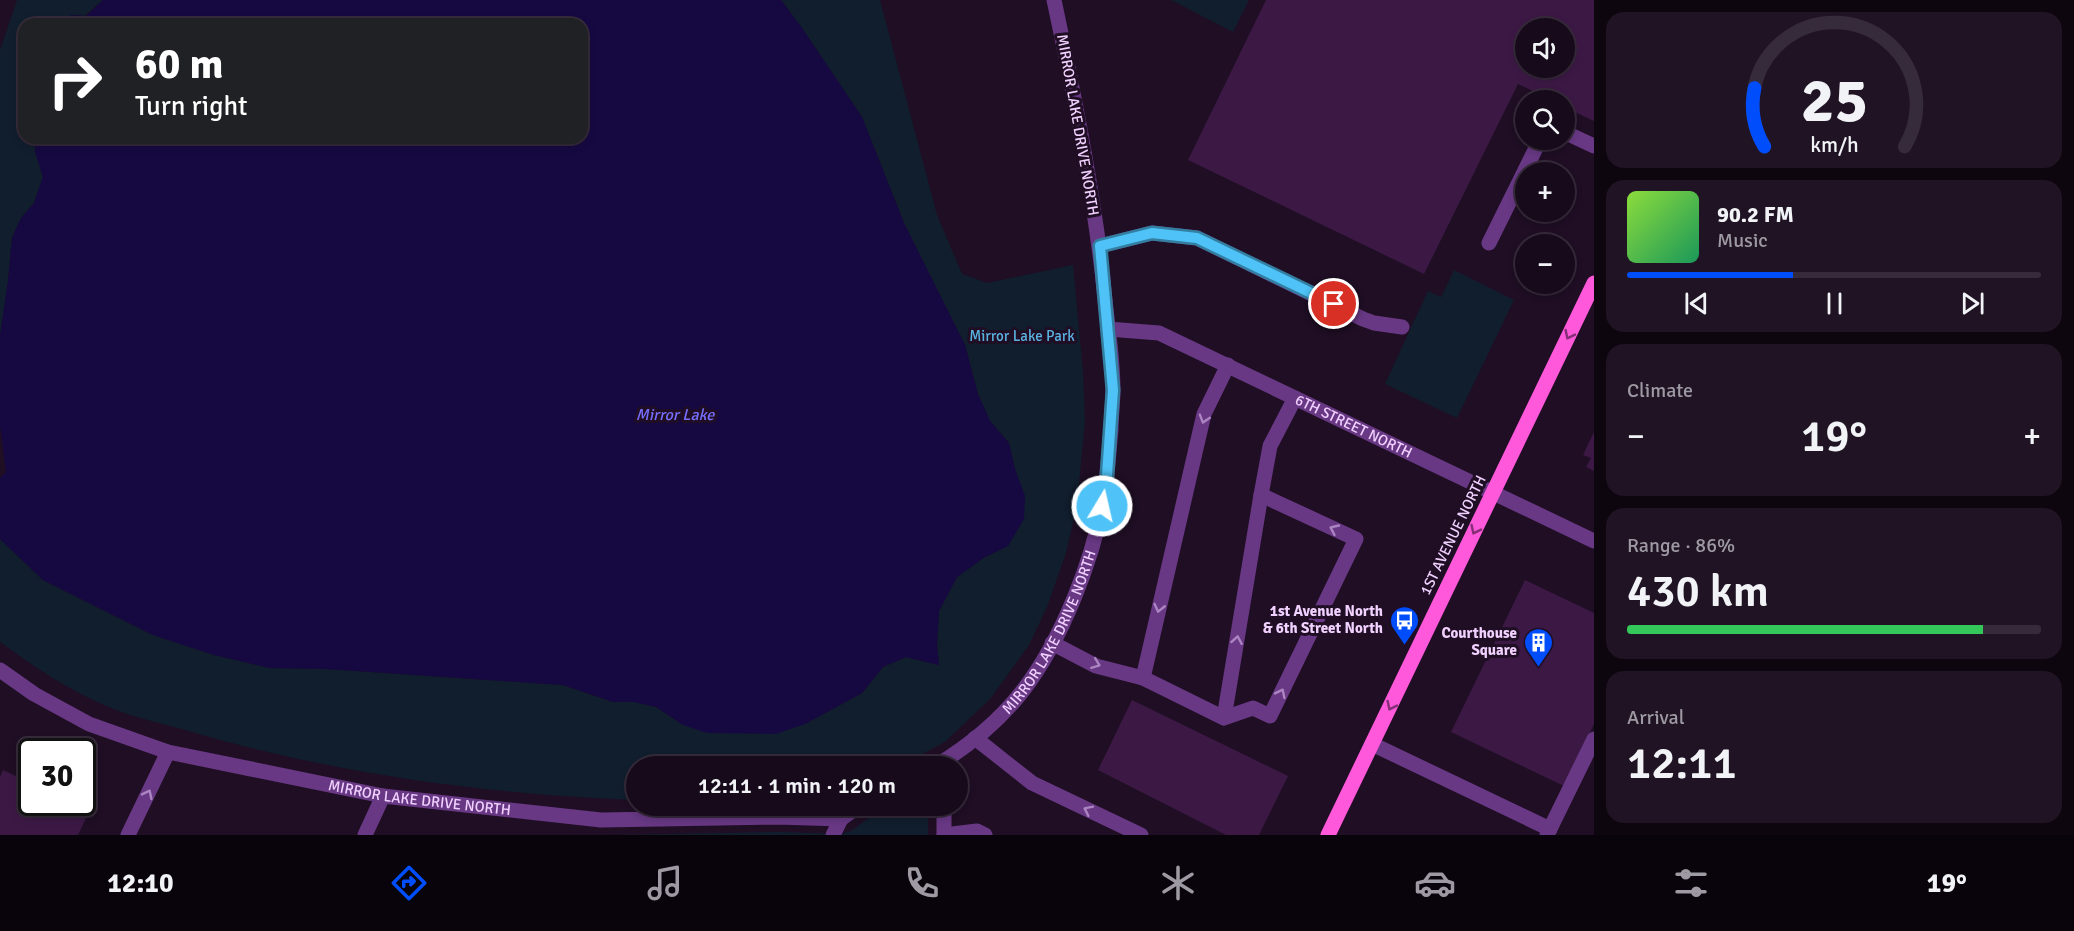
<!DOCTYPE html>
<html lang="en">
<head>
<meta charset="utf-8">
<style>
  body { margin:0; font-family:Signika,sans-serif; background:#201324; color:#f1f3f6; height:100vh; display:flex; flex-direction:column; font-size:22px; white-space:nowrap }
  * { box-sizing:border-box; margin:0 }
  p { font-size:20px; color:#9e9aa3 }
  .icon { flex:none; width:33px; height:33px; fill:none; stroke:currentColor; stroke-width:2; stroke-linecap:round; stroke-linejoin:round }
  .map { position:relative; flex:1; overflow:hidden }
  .sheet { display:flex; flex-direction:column; gap:12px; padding:12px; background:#0d060f; width:480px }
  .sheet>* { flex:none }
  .top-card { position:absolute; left:18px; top:18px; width:570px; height:126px; border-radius:18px; box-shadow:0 3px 9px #0003,0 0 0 2px #362b3a; background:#202124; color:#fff; overflow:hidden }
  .controls { position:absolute; left:1515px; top:18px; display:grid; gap:12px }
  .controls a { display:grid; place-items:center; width:60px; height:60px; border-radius:50%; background:#170a1b; box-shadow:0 3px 9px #0003,0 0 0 2px #362b3a; font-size:30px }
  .speed { position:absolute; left:18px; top:738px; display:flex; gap:12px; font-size:30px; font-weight:700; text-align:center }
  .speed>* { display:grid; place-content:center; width:78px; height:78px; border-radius:50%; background:#170a1b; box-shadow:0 3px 9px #0003,0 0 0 2px #362b3a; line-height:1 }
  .speed .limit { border:3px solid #111; border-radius:9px; background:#fff; color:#111 }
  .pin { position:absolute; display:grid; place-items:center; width:51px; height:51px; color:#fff; margin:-26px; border:3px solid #fff; border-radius:50%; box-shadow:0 2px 6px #0007 }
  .me { position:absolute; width:66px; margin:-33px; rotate:9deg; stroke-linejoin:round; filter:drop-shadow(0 0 4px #0008) }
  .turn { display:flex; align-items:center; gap:21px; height:126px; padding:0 18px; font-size:27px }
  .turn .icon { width:78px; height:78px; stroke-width:2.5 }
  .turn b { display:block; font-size:42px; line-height:51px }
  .big { font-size:45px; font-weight:600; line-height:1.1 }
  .sheet .tile { flex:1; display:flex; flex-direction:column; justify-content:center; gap:9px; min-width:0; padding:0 21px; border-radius:18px; background:#201324 }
  .sheet .dial { align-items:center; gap:0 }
  .dial svg { height:156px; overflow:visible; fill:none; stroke:#362b3a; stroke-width:7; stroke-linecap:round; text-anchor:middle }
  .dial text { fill:#f1f3f6; stroke:none }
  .song { display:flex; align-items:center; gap:18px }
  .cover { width:72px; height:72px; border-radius:9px; background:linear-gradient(135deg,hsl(90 70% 55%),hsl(150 70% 35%)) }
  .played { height:6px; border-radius:3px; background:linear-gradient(90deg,#004dfc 40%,#362b3a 40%) }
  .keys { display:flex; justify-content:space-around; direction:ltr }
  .heat { display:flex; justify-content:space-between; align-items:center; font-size:33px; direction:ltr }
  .charge { height:9px; border-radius:4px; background:linear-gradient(90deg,#34c759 86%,#362b3a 0) }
  .trip { position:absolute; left:626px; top:756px; width:342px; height:60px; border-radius:30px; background:#170a1b; box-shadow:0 3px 9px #0003,0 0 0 2px #362b3a; font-weight:600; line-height:60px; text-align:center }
  .tab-bar { display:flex; height:96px; justify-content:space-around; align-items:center; background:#09040b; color:#9e9aa3 }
  .tab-bar .icon { width:42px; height:42px }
  .tab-bar .active { color:#004dfc }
  .tab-bar b { font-size:27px; color:#f1f3f6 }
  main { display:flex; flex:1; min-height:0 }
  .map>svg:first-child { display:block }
  .green { fill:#111e2e }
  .water { fill:#160942 }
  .building { fill:#3c1945; fill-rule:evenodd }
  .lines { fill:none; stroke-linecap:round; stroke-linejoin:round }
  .minor { stroke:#683884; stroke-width:15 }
  .major { stroke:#ff58da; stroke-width:15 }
  .oneway { stroke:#842f76 }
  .oneway2 { stroke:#ac84c2 }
  .route-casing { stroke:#337fa1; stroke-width:15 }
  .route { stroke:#4fc3f7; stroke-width:10 }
  .labels { text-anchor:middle; stroke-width:6; stroke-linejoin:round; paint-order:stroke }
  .street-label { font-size:15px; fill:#f1d1ff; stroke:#1f0e24 }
  .park-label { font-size:15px; fill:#5ab3e1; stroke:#1f0e24 }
  .poi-label { font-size:15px; font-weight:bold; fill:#f1d1ff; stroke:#1f0e24; text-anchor:end }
  .water-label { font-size:16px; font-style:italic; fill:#776fff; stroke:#1f0e24 }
</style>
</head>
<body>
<main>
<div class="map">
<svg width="1594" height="835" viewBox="0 0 1594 835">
  <rect width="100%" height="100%" fill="#1f0e24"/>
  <path class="green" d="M17 0H103L85 16 72 15 65 24H24V138H36L35 151 43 177 34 203 21 218 12 238 8 281 0 336V50Z
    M781 0H880L937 215 962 274 987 283 1073 265 1083 372 1085 421 1077 505 1066 553 1047 607 1029 645 990 699 945 742 900 766H636V800C486 794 336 774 192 732 165 724 135 718 109 707 70 691 34 667 0 642V539L43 580 153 635 214 655 270 668 327 669 563 685 613 702H634L656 707 683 725 805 724 862 693 883 667 906 657 939 665 937 644 939 611 957 577 985 557 1008 546 1015 469 1009 443 990 421 978 394 965 345 904 223 862 117 802 28Z
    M1171 0H1249L1233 32Z
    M1454 270 1514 300 1457 418 1385 384 1428 291 1441 297Z
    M896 806H928V835H612L780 832 841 834 851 831 873 815Z"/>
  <path class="water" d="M103 0H781L802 28 862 117 904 223 965 345 978 394 990 421 1009 443 1015 469 1025 496 1024 519 1008 546 985 557 957 577 939 611 937 644 939 665 906 657 883 667 862 693 805 724 776 734 707 733 683 725 656 707 634 702H613L563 685 327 669 270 668 214 655 153 635 43 580 0 539V478L6 472 0 425V336L8 281 12 238 21 218 34 203 43 177 35 151 36 138H582V24H65L71 15 86 16Z"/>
  <path class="building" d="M1266 0H1594V121L1564 107V100H1552L1518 84 1424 274 1188 160ZM1526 28H1564V68H1526Z
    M1594 432V471L1586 467 1591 458 1583 455Z
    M1525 580 1594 613V724L1564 786 1451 732Z
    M1132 700 1288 776 1259 835H1226L1098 770Z
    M3 770 32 784V802H69L89 812 78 835H0V777Z"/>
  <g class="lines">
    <g class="minor">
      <path d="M1564 132 1594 146"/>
      <path d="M1489 243 1536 148 1542 140"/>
      <path d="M1100 246 1152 233 1197 238 1363 319 1374 323 1402 327"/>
      <path id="s1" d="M1108 329 1159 333 1594 541"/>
      <path d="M1228 365 1204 414 1143 678 1224 718 1253 708 1270 716 1356 539 1261 495 1270 446 1295 398"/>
      <path d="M1052 643 1096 666 1143 678"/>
      <path id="s2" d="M0 670 34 694 89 724 168 752 383 796 601 820 778 817 841 819 859 806"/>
      <path d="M1224 718 1261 495"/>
      <path d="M975 738 1032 783 1141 835"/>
      <path d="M1372 744 1550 829"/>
      <path id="s3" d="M936 766C967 747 998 722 1021 693 1062 641 1096 554 1105 489 1108 470 1109 450 1111 430 1111 417 1113 403 1113 390 1113 360 1108 329 1105 299 1095 199 1075 99 1054 0"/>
      <path d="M944 806V835"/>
      <path d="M128 835 168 752"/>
      <path d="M365 835 383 796"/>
      <path d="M833 835 841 819"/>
      <path d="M944 835 977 831 985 835"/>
      <path d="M1547 835 1594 739"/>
    </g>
    <path class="major" d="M1328 835 1594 283"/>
  </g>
  <defs><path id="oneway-chevron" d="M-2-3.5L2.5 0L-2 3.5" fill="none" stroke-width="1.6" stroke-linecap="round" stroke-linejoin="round" transform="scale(1.5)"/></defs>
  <g class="oneway">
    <use href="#oneway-chevron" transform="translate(1569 335) rotate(116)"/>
    <use href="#oneway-chevron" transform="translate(1475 530) rotate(116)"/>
    <use href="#oneway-chevron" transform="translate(1391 706) rotate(116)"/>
  </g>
  <g class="oneway2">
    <use href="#oneway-chevron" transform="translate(1204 419) rotate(107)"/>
    <use href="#oneway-chevron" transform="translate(1334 529) rotate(-155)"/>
    <use href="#oneway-chevron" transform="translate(1159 608) rotate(103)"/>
    <use href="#oneway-chevron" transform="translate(1237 640) rotate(-80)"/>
    <use href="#oneway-chevron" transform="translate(1096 664) rotate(21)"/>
    <use href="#oneway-chevron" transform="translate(1281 693) rotate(-64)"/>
    <use href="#oneway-chevron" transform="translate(148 794) rotate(-64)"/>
    <use href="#oneway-chevron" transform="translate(1088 810) rotate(-154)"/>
  </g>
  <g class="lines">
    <defs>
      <path id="route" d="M1102 506 1106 489 1113 390 1100 246 1152 233 1197 238 1334 304"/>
    </defs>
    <use href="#route" class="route-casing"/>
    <use href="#route" class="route"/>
  </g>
  <defs>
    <symbol id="bus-pin" viewBox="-11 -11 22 30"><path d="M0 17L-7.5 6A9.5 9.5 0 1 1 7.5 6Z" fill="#004dfc" stroke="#1f0e24"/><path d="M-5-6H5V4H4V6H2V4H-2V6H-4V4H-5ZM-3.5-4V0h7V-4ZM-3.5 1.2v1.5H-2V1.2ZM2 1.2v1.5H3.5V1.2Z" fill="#fff"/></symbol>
    <symbol id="building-pin" viewBox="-11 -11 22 30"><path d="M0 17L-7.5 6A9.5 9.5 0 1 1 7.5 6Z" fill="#004dfc" stroke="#1f0e24"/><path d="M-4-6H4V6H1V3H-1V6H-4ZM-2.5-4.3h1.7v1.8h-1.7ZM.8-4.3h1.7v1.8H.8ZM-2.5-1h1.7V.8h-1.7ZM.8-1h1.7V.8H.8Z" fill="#fff"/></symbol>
  </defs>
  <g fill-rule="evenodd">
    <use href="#bus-pin" x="1388" y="604" width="33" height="45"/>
    <use href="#building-pin" x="1522" y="626" width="33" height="45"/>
  </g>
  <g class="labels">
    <g class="street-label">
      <text transform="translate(1078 125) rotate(80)" y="5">MIRROR LAKE DRIVE NORTH</text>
      <text dy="5" stroke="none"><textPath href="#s1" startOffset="267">6TH STREET NORTH</textPath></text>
      <text transform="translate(1453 535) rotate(-64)" y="5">1ST AVENUE NORTH</text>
      <text dy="5" stroke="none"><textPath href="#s3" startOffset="180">MIRROR LAKE DRIVE NORTH</textPath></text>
      <text dy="5" stroke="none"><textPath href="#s2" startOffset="444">MIRROR LAKE DRIVE NORTH</textPath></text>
    </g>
    <g class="park-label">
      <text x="1022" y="341">Mirror Lake Park</text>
    </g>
    <g class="poi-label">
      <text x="1383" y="616">1st Avenue North<tspan x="1383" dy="17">&amp; 6th Street North</tspan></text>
      <text x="1517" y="638">Courthouse<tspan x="1517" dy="17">Square</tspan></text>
    </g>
    <g class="water-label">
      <text x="675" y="420">Mirror Lake</text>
    </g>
  </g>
</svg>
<div class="controls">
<a><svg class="icon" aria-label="sound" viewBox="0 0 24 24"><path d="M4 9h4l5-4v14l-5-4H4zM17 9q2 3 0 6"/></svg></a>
<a><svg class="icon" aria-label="search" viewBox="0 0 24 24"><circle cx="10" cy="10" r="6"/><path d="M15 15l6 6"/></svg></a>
<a>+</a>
<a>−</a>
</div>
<div class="speed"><div class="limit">30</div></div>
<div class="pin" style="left:1334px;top:304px;background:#d93025"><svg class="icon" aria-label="arrive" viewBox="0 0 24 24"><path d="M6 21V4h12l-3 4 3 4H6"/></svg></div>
<svg class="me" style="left:1102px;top:506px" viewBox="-20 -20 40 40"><circle r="17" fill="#4fc3f7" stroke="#fff" stroke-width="3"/><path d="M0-11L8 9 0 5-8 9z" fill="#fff"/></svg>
<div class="trip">12:11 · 1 min · 120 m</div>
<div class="top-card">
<div class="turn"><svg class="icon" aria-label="right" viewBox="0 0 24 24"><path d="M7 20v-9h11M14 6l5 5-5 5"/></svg><div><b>60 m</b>Turn right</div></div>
</div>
</div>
<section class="sheet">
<div class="tile dial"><svg viewBox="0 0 100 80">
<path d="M14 69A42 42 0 1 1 86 69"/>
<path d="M14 69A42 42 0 0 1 9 39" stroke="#004dfc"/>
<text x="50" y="56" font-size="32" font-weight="700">25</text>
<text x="50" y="72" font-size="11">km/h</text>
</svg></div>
<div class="tile">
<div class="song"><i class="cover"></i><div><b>90.2 FM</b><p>Music</p></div></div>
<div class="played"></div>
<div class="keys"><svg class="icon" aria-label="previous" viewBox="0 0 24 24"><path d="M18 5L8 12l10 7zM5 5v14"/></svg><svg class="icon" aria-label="pause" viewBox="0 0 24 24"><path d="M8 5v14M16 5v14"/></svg><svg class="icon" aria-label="next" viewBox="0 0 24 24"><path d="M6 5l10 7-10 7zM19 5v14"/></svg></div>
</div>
<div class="tile"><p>Climate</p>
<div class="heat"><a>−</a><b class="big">19°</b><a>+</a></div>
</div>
<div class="tile"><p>Range · 86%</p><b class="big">430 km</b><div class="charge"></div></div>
<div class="tile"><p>Arrival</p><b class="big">12:11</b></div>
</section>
</main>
<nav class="tab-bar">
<b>12:10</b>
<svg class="icon active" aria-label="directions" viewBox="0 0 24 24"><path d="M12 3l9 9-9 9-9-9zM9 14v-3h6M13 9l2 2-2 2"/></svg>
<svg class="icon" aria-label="music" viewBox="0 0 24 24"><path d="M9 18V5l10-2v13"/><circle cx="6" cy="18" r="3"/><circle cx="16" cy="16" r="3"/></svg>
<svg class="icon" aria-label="phone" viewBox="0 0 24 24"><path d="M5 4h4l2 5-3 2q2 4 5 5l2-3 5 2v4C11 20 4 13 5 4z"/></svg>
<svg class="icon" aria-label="climate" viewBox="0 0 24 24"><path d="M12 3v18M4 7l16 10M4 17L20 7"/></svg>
<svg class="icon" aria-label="car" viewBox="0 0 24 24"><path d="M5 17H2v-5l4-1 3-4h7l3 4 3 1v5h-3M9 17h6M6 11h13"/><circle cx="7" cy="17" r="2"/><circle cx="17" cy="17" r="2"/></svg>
<svg class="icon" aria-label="filters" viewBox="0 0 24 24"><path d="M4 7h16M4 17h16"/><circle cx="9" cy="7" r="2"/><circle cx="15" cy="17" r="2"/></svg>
<b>19°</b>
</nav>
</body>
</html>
